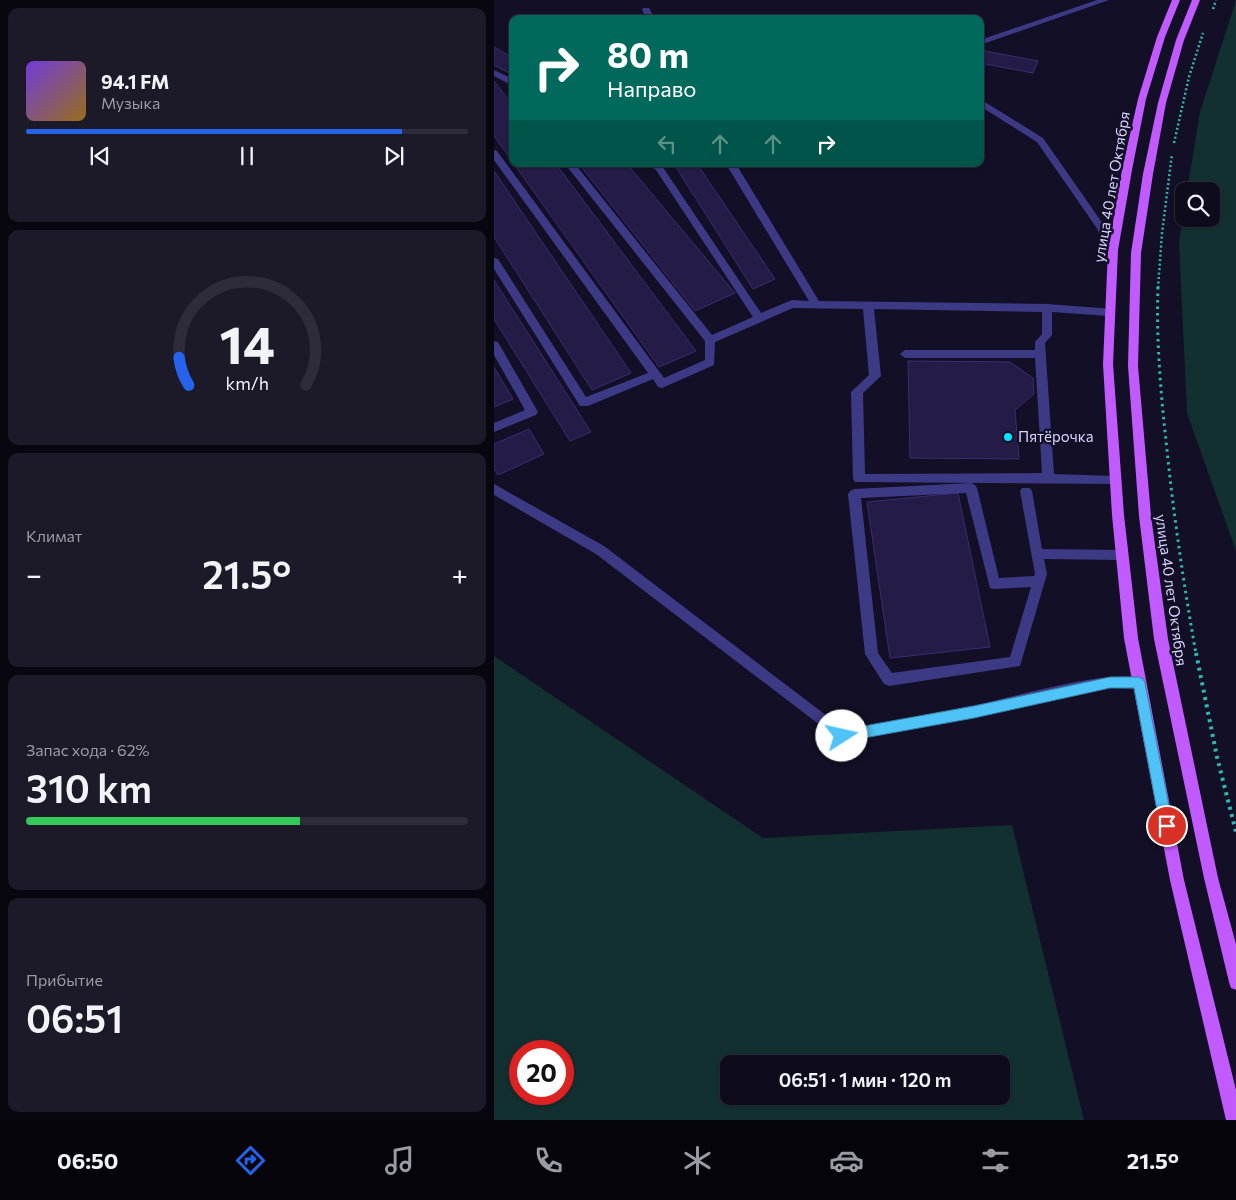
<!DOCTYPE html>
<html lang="ru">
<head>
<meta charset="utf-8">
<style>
  body { margin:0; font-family:Commissioner,sans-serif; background:#1c1929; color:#f1f3f6; height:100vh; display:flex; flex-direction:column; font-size:19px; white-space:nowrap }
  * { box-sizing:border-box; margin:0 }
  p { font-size:16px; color:#9b9ba3 }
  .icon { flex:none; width:28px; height:28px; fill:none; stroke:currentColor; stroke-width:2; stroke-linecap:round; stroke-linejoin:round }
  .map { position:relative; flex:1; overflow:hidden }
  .details { display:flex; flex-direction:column; gap:8px; padding:8px; background:#08060f; width:494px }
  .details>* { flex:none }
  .hud { position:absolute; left:15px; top:15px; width:475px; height:152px; border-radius:10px; box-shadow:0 1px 4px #0004,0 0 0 1px #2e2b3b; background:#00695c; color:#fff; overflow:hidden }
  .buttons { position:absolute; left:681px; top:182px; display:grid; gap:10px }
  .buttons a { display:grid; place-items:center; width:45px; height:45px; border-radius:10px; background:#0e0b1c; box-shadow:0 1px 4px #0004,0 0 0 1px #2e2b3b; font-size:25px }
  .speed { position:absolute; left:15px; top:1040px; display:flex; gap:10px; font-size:25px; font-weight:700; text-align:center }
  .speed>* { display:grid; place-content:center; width:65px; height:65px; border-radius:50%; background:#0e0b1c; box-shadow:0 1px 4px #0004,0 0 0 1px #2e2b3b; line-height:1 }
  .speed .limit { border:8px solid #d22; background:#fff; color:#111 }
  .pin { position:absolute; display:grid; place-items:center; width:42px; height:42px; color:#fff; margin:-21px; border:2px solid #fff; border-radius:50%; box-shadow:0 1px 5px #0007 }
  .me { position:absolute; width:55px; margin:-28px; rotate:80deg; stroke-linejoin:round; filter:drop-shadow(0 0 4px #0008) }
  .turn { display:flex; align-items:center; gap:18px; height:105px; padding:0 15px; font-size:22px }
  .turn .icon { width:65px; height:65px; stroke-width:2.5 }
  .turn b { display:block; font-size:35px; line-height:42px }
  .lanes { display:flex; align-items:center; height:48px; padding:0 15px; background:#0003; justify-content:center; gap:25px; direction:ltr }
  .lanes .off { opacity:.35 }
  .big { font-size:38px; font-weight:600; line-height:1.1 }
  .details .widget { flex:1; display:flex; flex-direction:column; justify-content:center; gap:8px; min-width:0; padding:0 18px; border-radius:10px; background:#1c1929 }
  .details .dial { align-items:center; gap:0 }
  .dial svg { height:130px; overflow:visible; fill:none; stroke:#2e2b3b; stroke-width:7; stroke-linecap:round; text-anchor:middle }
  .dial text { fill:#f1f3f6; stroke:none }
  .song { display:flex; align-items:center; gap:15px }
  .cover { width:60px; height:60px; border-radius:8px; background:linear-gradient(135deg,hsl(260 70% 55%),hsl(40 70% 35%)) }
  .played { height:5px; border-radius:2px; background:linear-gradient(90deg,#2563eb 85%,#2e2b3b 85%) }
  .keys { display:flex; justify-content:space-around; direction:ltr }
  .heat { display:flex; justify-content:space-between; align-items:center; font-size:28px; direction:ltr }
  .charge { height:8px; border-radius:4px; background:linear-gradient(90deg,#34c759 62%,#2e2b3b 0) }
  .trip { position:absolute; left:226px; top:1055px; width:290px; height:50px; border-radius:10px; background:#0e0b1c; box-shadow:0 1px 4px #0004,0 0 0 1px #2e2b3b; font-weight:600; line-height:50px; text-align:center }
  .tab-bar { display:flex; height:80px; justify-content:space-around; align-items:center; background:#06040b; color:#9b9ba3 }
  .tab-bar .icon { width:35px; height:35px }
  .tab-bar .selected { color:#2563eb }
  .tab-bar b { font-size:22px; color:#f1f3f6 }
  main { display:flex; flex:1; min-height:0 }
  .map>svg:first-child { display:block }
  .green { fill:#12302f; fill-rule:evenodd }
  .building { fill:#241b47; stroke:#3b2d73 }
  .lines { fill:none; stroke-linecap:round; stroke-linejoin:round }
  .path-far2 { stroke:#2fb8b0; stroke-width:2.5; stroke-dasharray:2 2.5; stroke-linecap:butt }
  .path-far1 { stroke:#2fb8b0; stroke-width:3; stroke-dasharray:2.5 4; stroke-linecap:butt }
  .path { stroke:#2fb8b0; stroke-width:4; stroke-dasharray:3 4.5; stroke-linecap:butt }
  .service { fill:#3d3a85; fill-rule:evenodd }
  .primary { fill:#c25bff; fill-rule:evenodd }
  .route { fill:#4fc3f7; stroke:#337fa1 }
  .poi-dot { fill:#00e5ff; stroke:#130f26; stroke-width:2 }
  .labels { text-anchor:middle; stroke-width:5; stroke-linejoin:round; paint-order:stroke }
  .street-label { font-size:15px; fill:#d9d4ff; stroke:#130f26 }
  .poi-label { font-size:15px; fill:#d9d4ff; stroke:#130f26; text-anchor:start }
</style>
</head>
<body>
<main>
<section class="details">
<div class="widget">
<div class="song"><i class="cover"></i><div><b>94.1 FM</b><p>Музыка</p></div></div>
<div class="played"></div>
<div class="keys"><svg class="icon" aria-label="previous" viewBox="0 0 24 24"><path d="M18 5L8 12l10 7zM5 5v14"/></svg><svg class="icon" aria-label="pause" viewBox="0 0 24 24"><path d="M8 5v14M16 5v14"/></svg><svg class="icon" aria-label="next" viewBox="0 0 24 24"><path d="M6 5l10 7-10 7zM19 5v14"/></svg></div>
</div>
<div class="widget dial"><svg viewBox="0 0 100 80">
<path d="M14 69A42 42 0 1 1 86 69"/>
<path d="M14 69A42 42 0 0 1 8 52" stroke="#2563eb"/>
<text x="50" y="56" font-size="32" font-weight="700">14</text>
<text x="50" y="72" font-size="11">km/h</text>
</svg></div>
<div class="widget"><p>Климат</p>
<div class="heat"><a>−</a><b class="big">21.5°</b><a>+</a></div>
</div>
<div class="widget"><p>Запас хода · 62%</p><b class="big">310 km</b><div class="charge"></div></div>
<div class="widget"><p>Прибытие</p><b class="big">06:51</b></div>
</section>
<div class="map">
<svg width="743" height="1120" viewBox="0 0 743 1120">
  <rect width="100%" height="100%" fill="#130f26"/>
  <path class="green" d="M742 0H743L742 551 693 413 685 242 690 210V219H718V191H693L706 112Z
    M0 656 269 838 518 825 590 1120H0ZM26 1051H69V1094H26ZM235 1064H508V1096H235Z"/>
  <path class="building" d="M0 47 19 58V75L0 65Z
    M486 50 544 61 539 73 486 63Z
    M0 81 19 106V162L0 136Z
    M20 164H62L202 351 165 367Z
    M85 164H133L241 293 201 311Z
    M180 164H203L281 279 259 289Z
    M0 171 137 373 98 390 0 237Z
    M0 280 97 432 76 441 0 319Z
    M414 361 516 362 539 378 540 394 521 410 525 459 416 458Z
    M0 367 19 399 0 407Z
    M35 429 50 454 4 475 0 468V444Z
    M464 493 496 647 396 658 373 502Z"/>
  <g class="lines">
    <path class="path-far2" d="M719 9 722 0
      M680 143 695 77 709 33
      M664 288 668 233 678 154"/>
    <path class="path-far1" d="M664 287C662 341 667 396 673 450 680 518 690 586 702 654"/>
    <path class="path" d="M702 653 723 757 743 836"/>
    <path class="service" d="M603 0H615L486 45V40Z
      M149 8H155L161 19H153L148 10Z
      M0 70 19 79V86L0 76Z
      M486 99 549 138 609 224 624 250 623 252H615L602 227 543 142 486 106Z
      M0 150 3 151 170 378 211 360V341L71 164H81L218 335 259 317 162 170 153 164H165L168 166 267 313 298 300 315 301 232 164H242L325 301 553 304 619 309 620 312 619 315 615 316 558 312V335L551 343 560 474 621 476 625 478 627 481 625 484 361 482 359 479 357 392 375 375 369 309 299 308 221 342 220 365 168 388 164 387 159 379 94 406H86L0 269V258L4 259 92 397 154 373 0 160ZM380 309 548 312V334L541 342V350H411L406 354 411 358H541L548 473 371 474 369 393 387 376Z
      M0 341 4 342 44 412 42 415 0 432V423L31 410 0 355Z
      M477 483 481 485 483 488 505 578 540 576 541 574 526 491 528 488H536L538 491 548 549 628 550 632 551 634 555 632 559 628 560 550 559 553 574 526 666 395 686 390 684 371 654 354 494 356 491 360 489ZM472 493 496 588 500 589 537 587 516 657 398 673 384 653 367 498Z
      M0 484 110 546 350 729C394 721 438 714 481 705 517 698 620 667 650 679L652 683 650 687 645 689 616 688 480 718 348 742 102 554 0 495Z"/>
    <path class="primary" d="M678 0H686L671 37 652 99 638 170 624 250 619 364 630 515 644 638 690 880 743 1094V1120H732L676 880 630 638 618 515 609 364 614 250 628 170 644 99 663 37Z
      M698 0H706L690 40 672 103 659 174 647 253 644 366 657 516 674 639 724 878 743 948V990L737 988 735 982 710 878 660 639 645 516 634 366 637 253 649 174 664 103 682 40Z"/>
  </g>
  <path class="route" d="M616 677H645L649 679 651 683 679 826 677 831 673 833 668 831 666 826 640 688H616L480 718 348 742 344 740 342 736 344 732 348 730 480 706Z"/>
  <circle class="poi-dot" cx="514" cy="437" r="5"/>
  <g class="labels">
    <g class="street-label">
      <text transform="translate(618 187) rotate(-80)" y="5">улица 40 лет Октября</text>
      <text transform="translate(677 590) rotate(82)" y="5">улица 40 лет Октября</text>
    </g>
    <g class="poi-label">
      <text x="524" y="442">Пятёрочка</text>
    </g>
  </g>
</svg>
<div class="buttons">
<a><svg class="icon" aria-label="search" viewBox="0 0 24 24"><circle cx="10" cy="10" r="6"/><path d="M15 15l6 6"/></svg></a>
</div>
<div class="speed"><div class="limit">20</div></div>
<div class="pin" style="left:673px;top:826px;background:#d93025"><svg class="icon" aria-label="arrive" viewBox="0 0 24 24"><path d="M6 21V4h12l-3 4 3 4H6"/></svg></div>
<svg class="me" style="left:348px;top:736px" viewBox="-20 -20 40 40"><circle r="19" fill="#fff"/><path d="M0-13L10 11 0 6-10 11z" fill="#4fc3f7"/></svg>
<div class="trip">06:51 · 1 мин · 120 m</div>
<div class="hud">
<div class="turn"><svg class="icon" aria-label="right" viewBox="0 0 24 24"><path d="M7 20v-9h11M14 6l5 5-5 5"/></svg><div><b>80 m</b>Направо</div></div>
<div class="lanes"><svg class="icon off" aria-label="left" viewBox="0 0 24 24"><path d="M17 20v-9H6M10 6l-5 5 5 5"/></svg><svg class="icon off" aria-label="ahead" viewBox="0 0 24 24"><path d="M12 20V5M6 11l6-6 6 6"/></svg><svg class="icon off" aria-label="ahead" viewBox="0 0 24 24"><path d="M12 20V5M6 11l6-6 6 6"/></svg><svg class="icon" aria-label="right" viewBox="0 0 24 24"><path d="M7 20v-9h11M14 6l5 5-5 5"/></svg></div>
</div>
</div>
</main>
<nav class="tab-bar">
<b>06:50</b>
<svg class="icon selected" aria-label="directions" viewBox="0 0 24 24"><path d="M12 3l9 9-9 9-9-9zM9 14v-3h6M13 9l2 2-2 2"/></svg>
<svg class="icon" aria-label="music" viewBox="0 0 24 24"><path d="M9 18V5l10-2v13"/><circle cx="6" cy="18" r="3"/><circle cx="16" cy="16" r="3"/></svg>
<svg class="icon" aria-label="phone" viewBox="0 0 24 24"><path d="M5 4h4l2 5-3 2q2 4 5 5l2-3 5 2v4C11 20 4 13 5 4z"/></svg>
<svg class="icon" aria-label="climate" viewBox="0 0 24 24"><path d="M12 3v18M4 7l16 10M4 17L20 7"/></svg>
<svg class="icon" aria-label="car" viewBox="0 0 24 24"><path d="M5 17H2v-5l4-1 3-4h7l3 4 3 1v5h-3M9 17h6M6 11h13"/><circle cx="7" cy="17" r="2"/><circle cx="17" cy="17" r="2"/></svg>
<svg class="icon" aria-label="filters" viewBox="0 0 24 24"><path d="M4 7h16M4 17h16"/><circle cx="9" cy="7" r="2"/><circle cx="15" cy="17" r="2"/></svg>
<b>21.5°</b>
</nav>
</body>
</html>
